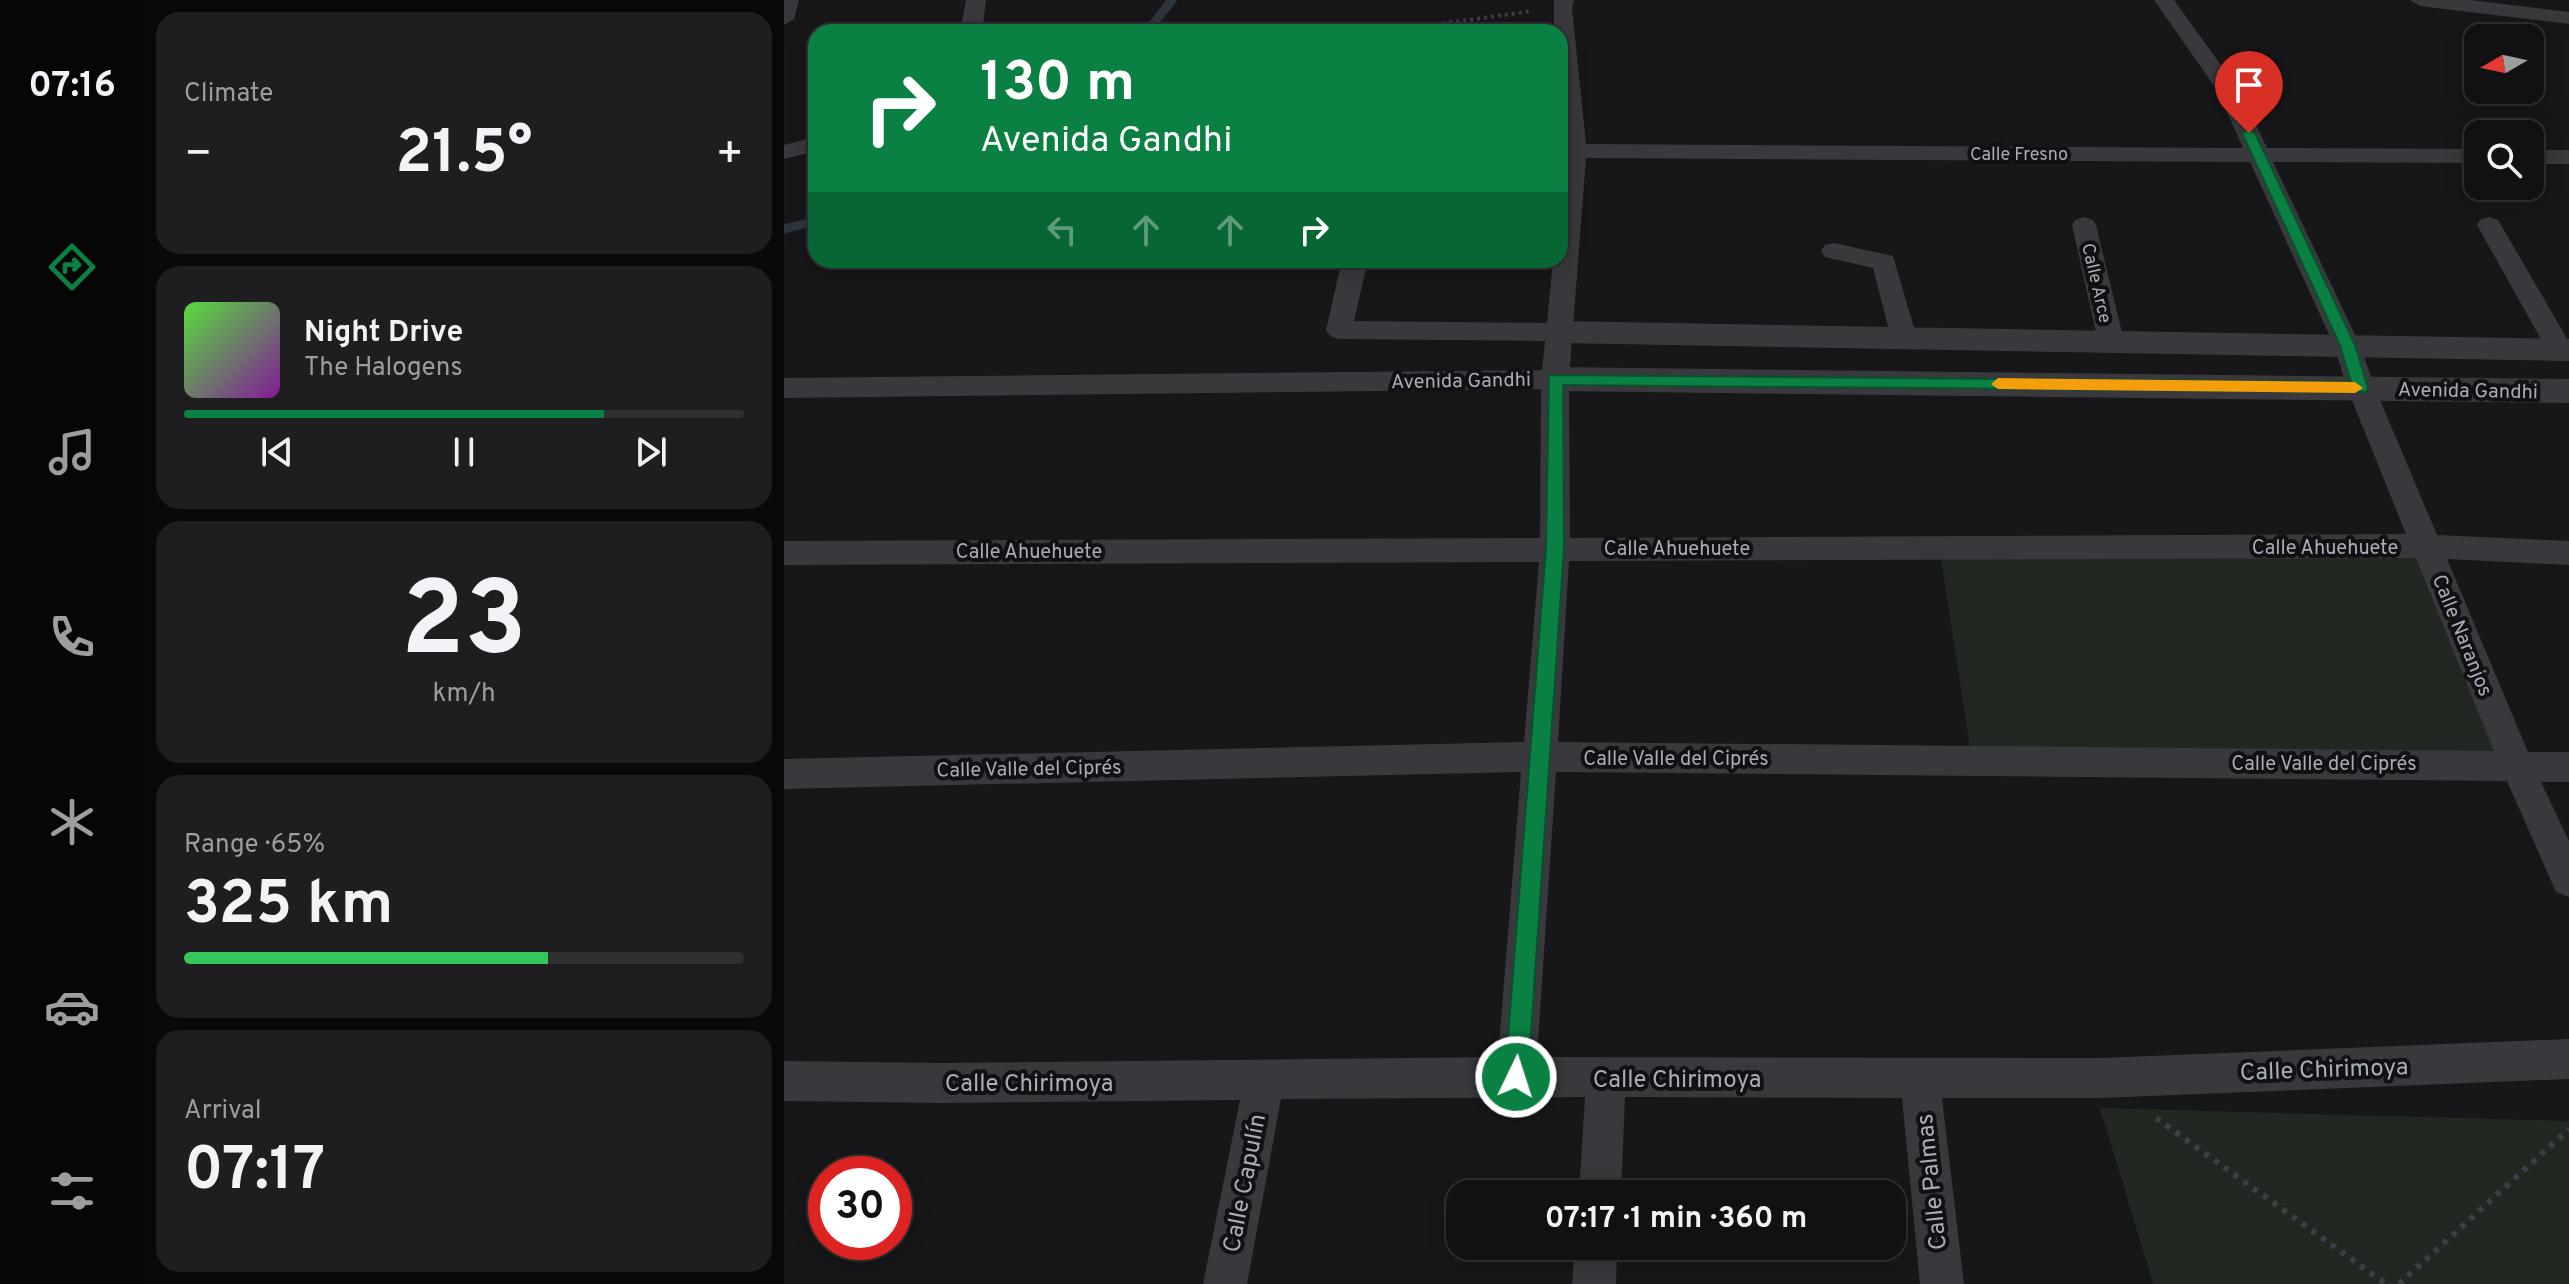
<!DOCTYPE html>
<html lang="en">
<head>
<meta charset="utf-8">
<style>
  body { margin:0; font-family:Overpass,sans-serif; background:#1e1e20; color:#f1f3f6; height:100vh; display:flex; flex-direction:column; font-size:30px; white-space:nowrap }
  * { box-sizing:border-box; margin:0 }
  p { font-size:26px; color:#9c9d9f }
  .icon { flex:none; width:44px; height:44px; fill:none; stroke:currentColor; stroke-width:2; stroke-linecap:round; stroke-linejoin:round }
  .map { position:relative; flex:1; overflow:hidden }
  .sheet { display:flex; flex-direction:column; gap:12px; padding:12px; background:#09090a; width:640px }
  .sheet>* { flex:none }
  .top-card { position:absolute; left:24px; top:24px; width:760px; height:244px; border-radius:24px; box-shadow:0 4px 20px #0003,0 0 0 2px #303032; background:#0b8043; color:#fff; overflow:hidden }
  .needle { width:52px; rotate:261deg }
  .tools { position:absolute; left:1680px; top:24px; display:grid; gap:16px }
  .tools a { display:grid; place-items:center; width:80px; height:80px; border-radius:16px; background:#111012; box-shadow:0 4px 20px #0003,0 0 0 2px #303032; font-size:40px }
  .speed { position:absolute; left:24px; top:1156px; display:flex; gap:16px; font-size:40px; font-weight:700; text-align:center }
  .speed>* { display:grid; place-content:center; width:104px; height:104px; border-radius:50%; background:#111012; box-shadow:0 4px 20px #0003,0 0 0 2px #303032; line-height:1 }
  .speed .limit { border:12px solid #d22; background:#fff; color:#111 }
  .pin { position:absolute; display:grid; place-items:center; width:68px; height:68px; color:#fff; margin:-82px -34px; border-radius:50% 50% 50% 0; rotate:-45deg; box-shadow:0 0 8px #0007 }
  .pin .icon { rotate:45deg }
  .me { position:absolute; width:88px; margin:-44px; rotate:4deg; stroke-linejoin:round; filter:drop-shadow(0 0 6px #0008) }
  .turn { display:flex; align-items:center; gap:28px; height:168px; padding:0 40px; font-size:36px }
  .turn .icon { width:104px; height:104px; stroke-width:2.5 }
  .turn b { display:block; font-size:56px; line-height:68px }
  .lanes { display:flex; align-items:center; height:76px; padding:0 40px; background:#0003; justify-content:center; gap:40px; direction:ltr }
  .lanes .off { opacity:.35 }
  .big { font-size:60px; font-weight:700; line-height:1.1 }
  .sheet .card { flex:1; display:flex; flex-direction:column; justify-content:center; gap:12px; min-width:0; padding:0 28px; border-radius:24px; background:#1e1e20 }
  .sheet .dial { align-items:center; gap:0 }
  .dial b { font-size:104px; line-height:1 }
  .song { display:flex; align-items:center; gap:24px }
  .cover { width:96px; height:96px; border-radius:12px; background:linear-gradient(135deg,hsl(110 70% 55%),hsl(290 70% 35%)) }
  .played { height:8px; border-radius:4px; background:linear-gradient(90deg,#0b8043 75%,#303032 75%) }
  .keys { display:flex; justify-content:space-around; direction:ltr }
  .heat { display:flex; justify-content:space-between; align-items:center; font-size:44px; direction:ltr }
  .charge { height:12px; border-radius:6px; background:linear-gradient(90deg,#34c759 65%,#303032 0) }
  .trip { position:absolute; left:662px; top:1180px; width:460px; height:80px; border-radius:24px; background:#111012; box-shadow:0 4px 20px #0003,0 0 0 2px #303032; font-weight:700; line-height:80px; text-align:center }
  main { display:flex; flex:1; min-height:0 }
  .tab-bar { display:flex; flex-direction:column; width:144px; justify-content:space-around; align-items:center; background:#070607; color:#9c9d9f }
  .tab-bar .icon { width:56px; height:56px }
  .tab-bar .on { color:#0b8043 }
  .tab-bar b { font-size:36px; color:#f1f3f6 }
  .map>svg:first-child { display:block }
  .green { fill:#212822 }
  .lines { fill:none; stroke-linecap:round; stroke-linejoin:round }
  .stream { stroke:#2d353c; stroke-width:9 }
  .path-far1 { stroke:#3e3f44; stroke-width:4; stroke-dasharray:3 4; stroke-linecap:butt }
  .path { stroke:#3e3f44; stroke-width:6; stroke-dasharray:5 7; stroke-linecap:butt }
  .minor { fill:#38383d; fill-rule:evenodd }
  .tertiary { fill:#38383d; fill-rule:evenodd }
  .route { fill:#0b8043; stroke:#07532c; stroke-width:2 }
  .slow { fill:#f59e0b }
  .labels { text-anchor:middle; stroke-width:8; stroke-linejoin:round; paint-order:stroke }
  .far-street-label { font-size:18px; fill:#a9adb8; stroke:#111113 }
  .street-label { font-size:20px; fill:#a9adb8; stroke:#111113 }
  .near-street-label { font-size:24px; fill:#a9adb8; stroke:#111113 }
</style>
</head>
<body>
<main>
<nav class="tab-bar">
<b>07:16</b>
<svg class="icon on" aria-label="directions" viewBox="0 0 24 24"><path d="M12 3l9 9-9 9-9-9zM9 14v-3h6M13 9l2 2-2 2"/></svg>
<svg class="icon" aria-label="music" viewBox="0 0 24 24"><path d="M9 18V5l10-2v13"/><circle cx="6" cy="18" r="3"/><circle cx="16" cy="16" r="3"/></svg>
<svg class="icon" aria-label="phone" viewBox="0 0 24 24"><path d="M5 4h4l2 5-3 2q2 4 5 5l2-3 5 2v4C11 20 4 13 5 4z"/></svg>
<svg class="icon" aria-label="climate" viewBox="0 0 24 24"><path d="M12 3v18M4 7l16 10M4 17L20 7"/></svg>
<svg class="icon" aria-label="car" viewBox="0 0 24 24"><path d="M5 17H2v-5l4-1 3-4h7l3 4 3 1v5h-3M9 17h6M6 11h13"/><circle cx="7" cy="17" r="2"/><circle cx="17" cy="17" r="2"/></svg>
<svg class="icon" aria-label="filters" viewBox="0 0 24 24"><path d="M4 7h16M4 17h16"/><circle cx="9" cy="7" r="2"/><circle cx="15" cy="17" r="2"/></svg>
</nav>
<section class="sheet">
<div class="card"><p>Climate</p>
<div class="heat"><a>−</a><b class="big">21.5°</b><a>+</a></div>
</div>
<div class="card">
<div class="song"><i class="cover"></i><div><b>Night Drive</b><p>The Halogens</p></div></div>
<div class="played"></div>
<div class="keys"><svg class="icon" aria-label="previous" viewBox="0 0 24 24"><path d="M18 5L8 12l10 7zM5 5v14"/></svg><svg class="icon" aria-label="pause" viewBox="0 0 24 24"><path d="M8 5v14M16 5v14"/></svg><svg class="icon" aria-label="next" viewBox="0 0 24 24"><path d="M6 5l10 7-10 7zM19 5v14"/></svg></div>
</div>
<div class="card dial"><b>23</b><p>km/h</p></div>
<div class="card"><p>Range · 65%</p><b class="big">325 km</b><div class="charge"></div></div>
<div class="card"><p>Arrival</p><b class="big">07:17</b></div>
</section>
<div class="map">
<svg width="1785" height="1284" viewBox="0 0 1785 1284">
  <rect width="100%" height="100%" fill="#171618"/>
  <path class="green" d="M1644 545 1733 753 1188 761 1155 546Z
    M1316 1108 1785 1121V1284H1369Z"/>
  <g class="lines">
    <path class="stream" d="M363 32 388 0
      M0 229 32 221"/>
    <path class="path-far1" d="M596 32 749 11"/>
    <path class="path" d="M1372 1118 1602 1284
      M1615 1284 1785 1129"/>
    <path class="minor" d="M0 0H15L10 19 0 25Z
      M182 0H202L198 32H176Z
      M770 0H790L788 8 802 144 1459 148 1433 90 1370 0H1390L1455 90 1483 148 1694 149V163L1489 162 1576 345 1591 388 1653 535 1785 541V565L1663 559 1744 752H1785V782H1757L1785 841V897L1772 892 1723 781 772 772 753 1057 1316 1058 1785 1039V1079L1316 1098H1158L1180 1284H1136L1118 1098 841 1097 837 1194H795L801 1097 497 1099 463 1284H419L456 1100 157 1103 0 1101V1061L157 1063 714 1057 737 772 0 789V759L740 742 755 562 0 565V541L756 538 757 389 0 398V378L758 370 761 341 555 339 546 336 542 330 558 260H584L570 321 763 323 769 260H776L779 158H776V144H779L776 32H770ZM802 158 1466 162 1550 345 1563 388 1622 534 786 538 785 379ZM1632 558 1710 751 774 742 785 561Z
      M1626 0H1687L1785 12V24L1636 6Z
      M32 137V151L0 159V145Z
      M1746 150H1785V164H1746Z
      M1300 217 1309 220 1312 225 1340 341 1336 347 1327 350 1318 347 1314 341 1288 225 1291 220Z
      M1705 217 1714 220 1717 225 1785 342V357L1776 359 1767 356 1763 350 1693 225 1696 220Z
      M1050 243 1109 256 1133 338 1129 344 1120 347 1111 344 1107 338 1089 268 1041 257 1037 251 1041 245Z
      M791 1246H833L832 1284H788Z"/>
    <path class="tertiary" d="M776 321 1785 339V361L776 343 764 340 759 332 764 324Z
      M771 367 1785 379V403L771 391 759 387 754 379 759 371Z"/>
  </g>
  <path class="route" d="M1465 129 1471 133 1571 345 1584 388 1582 392 779 385 780 548 744 1077 740 1085 732 1089 724 1085 721 1077 762 548 765 375 1567 382 1556 345 1458 133Z"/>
  <path class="slow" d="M1214 378 1571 382 1579 388 1571 393 1214 389 1207 384Z"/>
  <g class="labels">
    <g class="far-street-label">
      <text x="1235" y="160">Calle Fresno</text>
      <text transform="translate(1313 283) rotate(77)" y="6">Calle Arce</text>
    </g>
    <g class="street-label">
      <text transform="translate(677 380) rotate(-1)" y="7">Avenida Gandhi</text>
      <text transform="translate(1684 390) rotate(1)" y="7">Avenida Gandhi</text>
      <text x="1541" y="554">Calle Ahuehuete</text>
      <text x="893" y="555">Calle Ahuehuete</text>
      <text x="245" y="558">Calle Ahuehuete</text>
      <text transform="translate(1679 635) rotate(68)" y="7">Calle Naranjos</text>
      <text x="892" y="765">Calle Valle del Ciprés</text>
      <text x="1540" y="770">Calle Valle del Ciprés</text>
      <text transform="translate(245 768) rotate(-1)" y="7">Calle Valle del Ciprés</text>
    </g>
    <g class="near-street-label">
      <text transform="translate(1540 1069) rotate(-2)" y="8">Calle Chirimoya</text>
      <text x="893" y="1087">Calle Chirimoya</text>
      <text x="245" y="1091">Calle Chirimoya</text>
      <text transform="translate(1147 1182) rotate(-96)" y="8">Calle Palmas</text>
      <text transform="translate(460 1183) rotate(-79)" y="8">Calle Capulín</text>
    </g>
  </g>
</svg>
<div class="tools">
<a><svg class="needle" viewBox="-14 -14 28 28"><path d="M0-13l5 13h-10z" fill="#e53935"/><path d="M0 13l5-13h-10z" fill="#9c9d9f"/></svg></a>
<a><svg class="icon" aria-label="search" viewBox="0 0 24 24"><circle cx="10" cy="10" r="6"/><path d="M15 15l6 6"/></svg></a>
</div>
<div class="speed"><div class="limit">30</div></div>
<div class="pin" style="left:1465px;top:133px;background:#d93025"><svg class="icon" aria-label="arrive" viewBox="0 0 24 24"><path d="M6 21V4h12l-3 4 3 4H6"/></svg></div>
<svg class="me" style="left:732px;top:1077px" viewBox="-20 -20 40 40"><circle r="17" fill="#0b8043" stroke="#fff" stroke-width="3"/><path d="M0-11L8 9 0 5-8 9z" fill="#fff"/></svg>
<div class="trip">07:17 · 1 min · 360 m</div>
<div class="top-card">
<div class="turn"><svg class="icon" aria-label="right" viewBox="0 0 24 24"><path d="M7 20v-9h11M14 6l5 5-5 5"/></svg><div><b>130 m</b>Avenida Gandhi</div></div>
<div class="lanes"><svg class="icon off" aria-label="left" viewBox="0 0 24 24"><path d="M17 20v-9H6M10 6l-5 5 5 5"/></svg><svg class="icon off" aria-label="ahead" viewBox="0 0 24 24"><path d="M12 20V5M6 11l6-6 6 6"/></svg><svg class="icon off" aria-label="ahead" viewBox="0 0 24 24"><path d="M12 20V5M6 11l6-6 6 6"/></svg><svg class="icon" aria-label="right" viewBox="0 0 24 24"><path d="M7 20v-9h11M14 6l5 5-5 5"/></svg></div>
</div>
</div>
</main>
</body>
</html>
